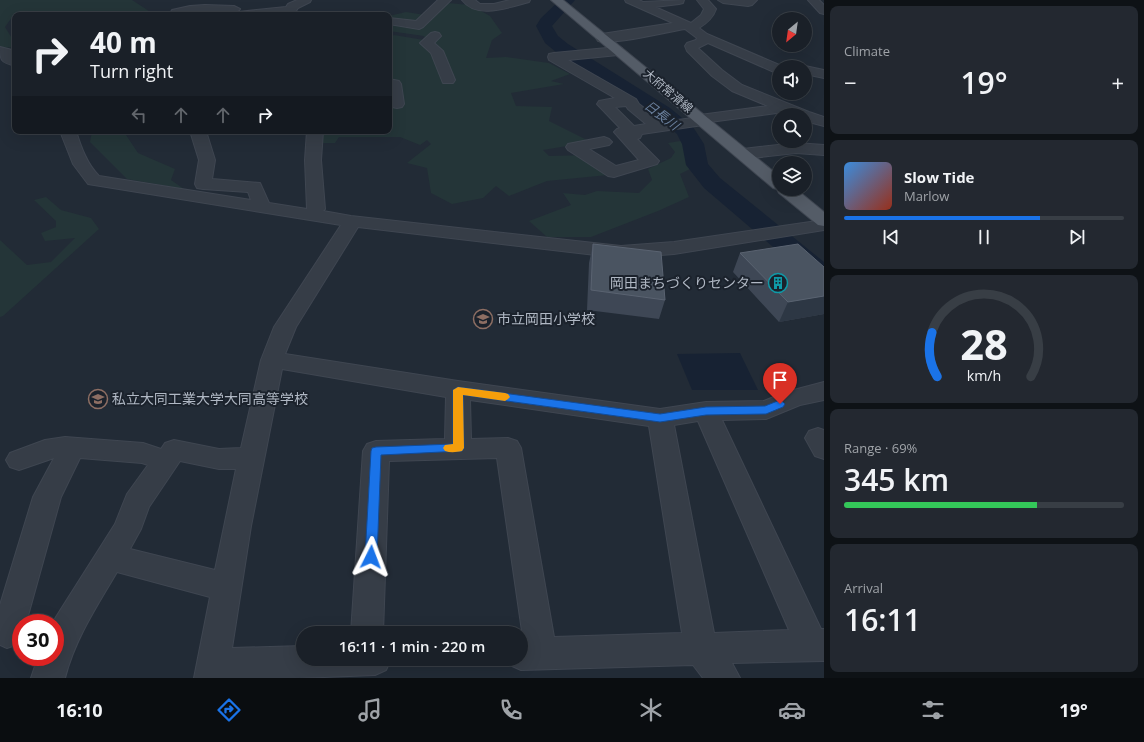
<!DOCTYPE html>
<html lang="en">
<head>
<meta charset="utf-8">
<style>
  body { margin:0; font-family:"Open Sans","Noto Sans JP",sans-serif; background:#232830; color:#f1f3f6; height:100vh; display:flex; flex-direction:column; font-size:15px; white-space:nowrap }
  * { box-sizing:border-box; margin:0 }
  p { font-size:13px; color:#9fa3a8 }
  .icon { flex:none; width:22px; height:22px; fill:none; stroke:currentColor; stroke-width:2; stroke-linecap:round; stroke-linejoin:round }
  .map { position:relative; flex:1; overflow:hidden }
  .drawer { display:flex; flex-direction:column; gap:6px; padding:6px; background:#0e1216; width:320px }
  .drawer>* { flex:none }
  .guide { position:absolute; left:12px; top:12px; width:380px; height:122px; border-radius:8px; box-shadow:0 4px 16px #0002,0 0 0 1px #383e45; background:#1a2028; color:#f1f3f6; overflow:hidden }
  .needle { width:26px; rotate:209deg }
  .tools { position:absolute; left:772px; top:12px; display:grid; gap:8px }
  .tools a { display:grid; place-items:center; width:40px; height:40px; border-radius:50%; background:#1a2028; box-shadow:0 4px 16px #0002,0 0 0 1px #383e45; font-size:20px }
  .speed { position:absolute; left:12px; top:614px; display:flex; gap:8px; font-size:20px; font-weight:700; text-align:center }
  .speed>* { display:grid; place-content:center; width:52px; height:52px; border-radius:50%; background:#1a2028; box-shadow:0 4px 16px #0002,0 0 0 1px #383e45; line-height:1 }
  .speed .limit { border:6px solid #d22; background:#fff; color:#111 }
  .pin { position:absolute; display:grid; place-items:center; width:34px; height:34px; color:#fff; margin:-41px -17px; border-radius:50% 50% 50% 0; rotate:-45deg; box-shadow:0 0 4px #0007 }
  .pin .icon { rotate:45deg }
  .me { position:absolute; width:44px; margin:-22px; rotate:3deg; stroke-linejoin:round; filter:drop-shadow(0 0 3px #0008) }
  .turn { display:flex; align-items:center; gap:14px; height:84px; padding:0 12px; font-size:18px }
  .turn .icon { width:52px; height:52px; stroke-width:2.5 }
  .turn b { display:block; font-size:28px; line-height:34px }
  .lanes { display:flex; align-items:center; height:38px; padding:0 12px; background:#0003; justify-content:center; gap:20px; direction:ltr }
  .lanes .off { opacity:.35 }
  .big { font-size:30px; font-weight:600; line-height:1.1 }
  .drawer .tile { flex:1; display:flex; flex-direction:column; justify-content:center; gap:6px; min-width:0; padding:0 14px; border-radius:8px; background:#232830 }
  .drawer .dial { align-items:center; gap:0 }
  .dial svg { height:104px; overflow:visible; fill:none; stroke:#383e45; stroke-width:7; stroke-linecap:round; text-anchor:middle }
  .dial text { fill:#f1f3f6; stroke:none }
  .song { display:flex; align-items:center; gap:12px }
  .cover { width:48px; height:48px; border-radius:6px; background:linear-gradient(135deg,hsl(210 70% 55%),hsl(10 70% 35%)) }
  .played { height:4px; border-radius:2px; background:linear-gradient(90deg,#1a73e8 70%,#383e45 70%) }
  .keys { display:flex; justify-content:space-around; direction:ltr }
  .heat { display:flex; justify-content:space-between; align-items:center; font-size:22px; direction:ltr }
  .charge { height:6px; border-radius:3px; background:linear-gradient(90deg,#34c759 69%,#383e45 0) }
  .trip { position:absolute; left:296px; top:626px; width:232px; height:40px; border-radius:20px; background:#1a2028; box-shadow:0 4px 16px #0002,0 0 0 1px #383e45; font-weight:600; line-height:40px; text-align:center }
  .menu { display:flex; height:64px; justify-content:space-around; align-items:center; background:#0a0d10; color:#9fa3a8 }
  .menu .icon { width:28px; height:28px }
  .menu .active { color:#1a73e8 }
  .menu b { font-size:18px; color:#f1f3f6 }
  main { display:flex; flex:1; min-height:0 }
  .map>svg:first-child { display:block }
  .green { fill:#243538 }
  .water { fill:#172233 }
  .lines { fill:none; stroke-linecap:round; stroke-linejoin:round }
  .river { fill:#172233; fill-rule:evenodd }
  .minor-casing { stroke:#3f4651; stroke-width:2 }
  .major-casing { stroke:#3f4651; stroke-width:2 }
  .minor { fill:#363d47; fill-rule:evenodd }
  .major { fill:#545c67; fill-rule:evenodd }
  .wall { fill:#3e4755 }
  .shaded-wall { fill:#2d3744 }
  .building { fill:#4a5461; stroke:#5a6371 }
  .route { fill:#1a73e8; stroke:#114b97 }
  .slow { fill:#f59e0b }
  .labels { text-anchor:middle; stroke-width:4; stroke-linejoin:round; paint-order:stroke }
  .far-street-label { font-size:12px; fill:#b0b8c4; stroke:#1b222c }
  .far-water-label { font-size:13px; font-style:italic; fill:#6c82a0; stroke:#1b222c }
  .poi-label { font-size:14px; fill:#b0b8c4; stroke:#1b222c; text-anchor:start }
</style>
</head>
<body>
<main>
<div class="map">
<svg width="824" height="678" viewBox="0 0 824 678">
  <rect width="100%" height="100%" fill="#222b36"/>
  <path class="green" d="M0 0H132L155 15H60L59 12 27 11 15 13 5 27 15 43V47L0 48Z
    M448 3 470 5 490 16 502 33 492 40 486 58 506 57 549 63 570 74 551 81 564 84 511 93 516 106 552 107 549 121 591 142 543 150 549 156 592 155 608 175 547 181 509 196 496 186 483 198 452 204 431 193 427 168 407 163 431 144 427 140 420 145 400 137H339L335 143H318L319 131H389V38L394 35 424 40 428 46 424 36 389 31V16L406 12 425 15 433 9Z
    M92 131H128L126 135 138 153 175 169 171 180 184 189 127 179 90 142Z
    M680 141 691 144V152L685 155 692 168 680 174 689 197 658 211 591 237H547L529 221 571 205 563 193 585 195 597 191 639 193 652 180 648 169 671 158 675 152 668 143Z
    M46 197 61 210 91 218 99 229 3 316 0 317V240L27 265 51 262 75 238 45 241 41 233 56 227V221L34 200Z"/>
  <path class="water" d="M740 353 758 390H692L677 354Z"/>
  <g class="lines">
    <path class="river" d="M560 0H575L552 26 558 36 568 44 670 108 693 127 704 144 708 164 720 178 824 262V284L814 282 704 188 686 165 682 144 677 134 656 116 556 52 545 43 536 26 541 18Z"/>
    <defs>
      <path id="minor" d="M297 0H311L310 2 298 8 296 11 281 15H232L234 13 238 12 286 7 288 4Z
        M438 0H451L423 27 419 29 389 24V18L416 21Z
        M462 0H475L480 4H494L510 0H530L529 2C509 7 477 20 462 0Z
        M625 0H639L643 2 684 0 683 3 679 4 655 7 691 23 701 15 704 9 697 0H708L716 9C713 18 707 23 699 28L707 34 784 67H779V73L774 72 708 43 698 48 699 49 722 70 742 85 809 112 824 117V126L805 121V115H790L784 112 710 122 703 125 642 134 640 138 637 139 659 161 657 164 614 177 608 176 568 150 566 147 568 144 604 137 609 139 612 142 609 145 589 149 616 166 639 160 614 132 617 129 620 128 597 104 599 101 615 98 549 60 548 57 549 54 554 53 618 47 622 48 624 51 622 54 618 55 568 60 636 99 639 104 662 122 693 118 700 115 768 106 732 91 712 76 687 51 685 46 687 43 696 40 697 38 685 29C665 32 615 45 598 41L596 38 598 35 602 34 673 23 626 2ZM626 106 628 109 646 124 634 126 615 107Z
        M718 0H757L752 5 748 6 723 3Z
        M808 0H819L824 5V14L820 13Z
        M205 5 234 6 240 9C235 15 223 12 216 12 200 11 185 15 169 15L172 10 190 6Z
        M435 32 439 33 441 36 434 43 443 51 455 80 453 83H443L431 53 420 43 431 33Z
        M0 47 12 50 14 53 13 56 15 57V66C1 62 0 61 0 47Z
        M805 66 824 70V78L805 74V67H801Z
        M389 79 399 81 401 84 404 104 402 107 397 108 392 107 390 104Z
        M60 131H76C81 147 87 164 99 176L251 200 248 192 203 189 197 188 195 184 199 160 190 131H206L215 160 212 179 260 183 269 203 307 209 305 160 307 131H323L321 160 325 209 323 211 351 216 621 246 674 242 824 220V230L674 254 621 258 358 227 296 327 285 354 458 381 660 409 706 402 764 401 786 392 824 382V400L800 405 766 419 722 420 821 629H824V661L732 663 740 678H703L693 665 521 670 510 665 507 659H521V638H523L497 458 389 461 383 633H351L363 451 367 444 376 441 445 439 446 397 282 369 251 526 232 648 303 646V659H391L386 670 375 675 299 678H194L210 597 117 572C97 606 75 639 65 678H31L38 657H55V623H53L56 617 115 524 127 494 148 465 142 463 80 458 61 497 26 623H21V637L18 644 7 648 0 645V605L33 497 54 458 19 470 10 467 6 460 10 453 45 440 65 437 143 443 161 449 165 443 174 440 219 449 241 448 261 360 274 327 341 225 88 184 73 164ZM470 400 649 426 682 633 554 637 521 448 517 441 508 438 471 439ZM698 421 789 630 714 633 674 425ZM180 461 219 469H236L215 570 130 549 141 529 149 507Z
        M796 143 824 145V155L796 153 743 159 737 157 735 154 737 151 743 149Z
        M818 428 824 430V459L815 456 805 438 809 431Z"/>
      <path id="major" d="M551 0H563L779 176V189H796L824 212V226L818 225 779 193 777 189 773 188Z"/>
    </defs>
    <use href="#minor" class="minor-casing"/>
    <use href="#major" class="major-casing"/>
    <use href="#minor" class="minor"/>
    <use href="#major" class="major"/>
  </g>
  <path class="wall" d="M593 244 665 300 659 319 587 310 589 263Z
    M740 253 824 267V314L779 322 733 272Z"/>
  <path class="shaded-wall" d="M824 296V314L779 322 788 302Z"/>
  <path class="building" d="M593 244 661 252 665 300 591 290Z
    M798 244 824 267V296L788 302 740 253Z"/>
  <path class="route" d="M458 387 660 414 706 407 765 406 780 400 783 402 785 404 783 407 766 414 706 415 660 422 463 395 464 448 462 451 381 455 377 557 375 561 371 563 366 561 365 557 371 451 372 448 376 447 453 444V390Z"/>
  <path class="slow" d="M458 387 505 393 508 394 510 397 508 399 505 401 463 395 464 448 462 451C457 452 451 453 445 451L443 448 445 445 453 444V390Z"/>
  <defs>
    <symbol id="building-ring" viewBox="-11 -11 22 22"><circle r="9.5" fill="#1b222c" stroke="#0f9aa8" stroke-width="1.5"/><path d="M-4-6H4V6H1V3H-1V6H-4ZM-2.5-4.3h1.7v1.8h-1.7ZM.8-4.3h1.7v1.8H.8ZM-2.5-1h1.7V.8h-1.7ZM.8-1h1.7V.8H.8Z" fill="#0f9aa8"/></symbol>
    <symbol id="school-ring" viewBox="-11 -11 22 22"><circle r="9.5" fill="#1b222c" stroke="#8d6e63" stroke-width="1.5"/><path d="M0-5L7-2L0 1L-7-2ZM-4 1L0 2.5L4 1V4Q0 6-4 4Z" fill="#8d6e63"/></symbol>
  </defs>
  <g fill-rule="evenodd">
    <use href="#building-ring" x="767" y="272" width="22" height="22"/>
    <use href="#school-ring" x="472" y="308" width="22" height="22"/>
    <use href="#school-ring" x="87" y="388" width="22" height="22"/>
  </g>
  <g class="labels">
    <g class="far-street-label">
      <text transform="translate(668 91) rotate(40)" y="4">大府常滑線</text>
    </g>
    <g class="far-water-label">
      <text transform="translate(662 115) rotate(37)" y="5">日長川</text>
    </g>
    <g class="poi-label">
      <text x="764" y="288" text-anchor="end">岡田まちづくりセンター</text>
      <text x="497" y="324">市立岡田小学校</text>
      <text x="112" y="404">私立大同工業大学大同高等学校</text>
    </g>
  </g>
</svg>
<div class="tools">
<a><svg class="needle" viewBox="-14 -14 28 28"><path d="M0-13l5 13h-10z" fill="#e53935"/><path d="M0 13l5-13h-10z" fill="#9fa3a8"/></svg></a>
<a><svg class="icon" aria-label="sound" viewBox="0 0 24 24"><path d="M4 9h4l5-4v14l-5-4H4zM17 9q2 3 0 6"/></svg></a>
<a><svg class="icon" aria-label="search" viewBox="0 0 24 24"><circle cx="10" cy="10" r="6"/><path d="M15 15l6 6"/></svg></a>
<a><svg class="icon" aria-label="layers" viewBox="0 0 24 24"><path d="M12 4l9 5-9 5-9-5zM3 14l9 5 9-5"/></svg></a>
</div>
<div class="speed"><div class="limit">30</div></div>
<div class="pin" style="left:780px;top:404px;background:#d93025"><svg class="icon" aria-label="arrive" viewBox="0 0 24 24"><path d="M6 21V4h12l-3 4 3 4H6"/></svg></div>
<svg class="me" style="left:371px;top:557px" viewBox="-20 -20 40 40"><path d="M0-17L14 15 0 8-14 15z" fill="#1a73e8" stroke="#fff" stroke-width="4"/></svg>
<div class="trip">16:11 · 1 min · 220 m</div>
<div class="guide">
<div class="turn"><svg class="icon" aria-label="right" viewBox="0 0 24 24"><path d="M7 20v-9h11M14 6l5 5-5 5"/></svg><div><b>40 m</b>Turn right</div></div>
<div class="lanes"><svg class="icon off" aria-label="left" viewBox="0 0 24 24"><path d="M17 20v-9H6M10 6l-5 5 5 5"/></svg><svg class="icon off" aria-label="ahead" viewBox="0 0 24 24"><path d="M12 20V5M6 11l6-6 6 6"/></svg><svg class="icon off" aria-label="ahead" viewBox="0 0 24 24"><path d="M12 20V5M6 11l6-6 6 6"/></svg><svg class="icon" aria-label="right" viewBox="0 0 24 24"><path d="M7 20v-9h11M14 6l5 5-5 5"/></svg></div>
</div>
</div>
<section class="drawer">
<div class="tile"><p>Climate</p>
<div class="heat"><a>−</a><b class="big">19°</b><a>+</a></div>
</div>
<div class="tile">
<div class="song"><i class="cover"></i><div><b>Slow Tide</b><p>Marlow</p></div></div>
<div class="played"></div>
<div class="keys"><svg class="icon" aria-label="previous" viewBox="0 0 24 24"><path d="M18 5L8 12l10 7zM5 5v14"/></svg><svg class="icon" aria-label="pause" viewBox="0 0 24 24"><path d="M8 5v14M16 5v14"/></svg><svg class="icon" aria-label="next" viewBox="0 0 24 24"><path d="M6 5l10 7-10 7zM19 5v14"/></svg></div>
</div>
<div class="tile dial"><svg viewBox="0 0 100 80">
<path d="M14 69A42 42 0 1 1 86 69"/>
<path d="M14 69A42 42 0 0 1 10 35" stroke="#1a73e8"/>
<text x="50" y="56" font-size="32" font-weight="700">28</text>
<text x="50" y="72" font-size="11">km/h</text>
</svg></div>
<div class="tile"><p>Range · 69%</p><b class="big">345 km</b><div class="charge"></div></div>
<div class="tile"><p>Arrival</p><b class="big">16:11</b></div>
</section>
</main>
<nav class="menu">
<b>16:10</b>
<svg class="icon active" aria-label="directions" viewBox="0 0 24 24"><path d="M12 3l9 9-9 9-9-9zM9 14v-3h6M13 9l2 2-2 2"/></svg>
<svg class="icon" aria-label="music" viewBox="0 0 24 24"><path d="M9 18V5l10-2v13"/><circle cx="6" cy="18" r="3"/><circle cx="16" cy="16" r="3"/></svg>
<svg class="icon" aria-label="phone" viewBox="0 0 24 24"><path d="M5 4h4l2 5-3 2q2 4 5 5l2-3 5 2v4C11 20 4 13 5 4z"/></svg>
<svg class="icon" aria-label="climate" viewBox="0 0 24 24"><path d="M12 3v18M4 7l16 10M4 17L20 7"/></svg>
<svg class="icon" aria-label="car" viewBox="0 0 24 24"><path d="M5 17H2v-5l4-1 3-4h7l3 4 3 1v5h-3M9 17h6M6 11h13"/><circle cx="7" cy="17" r="2"/><circle cx="17" cy="17" r="2"/></svg>
<svg class="icon" aria-label="filters" viewBox="0 0 24 24"><path d="M4 7h16M4 17h16"/><circle cx="9" cy="7" r="2"/><circle cx="15" cy="17" r="2"/></svg>
<b>19°</b>
</nav>
</body>
</html>
